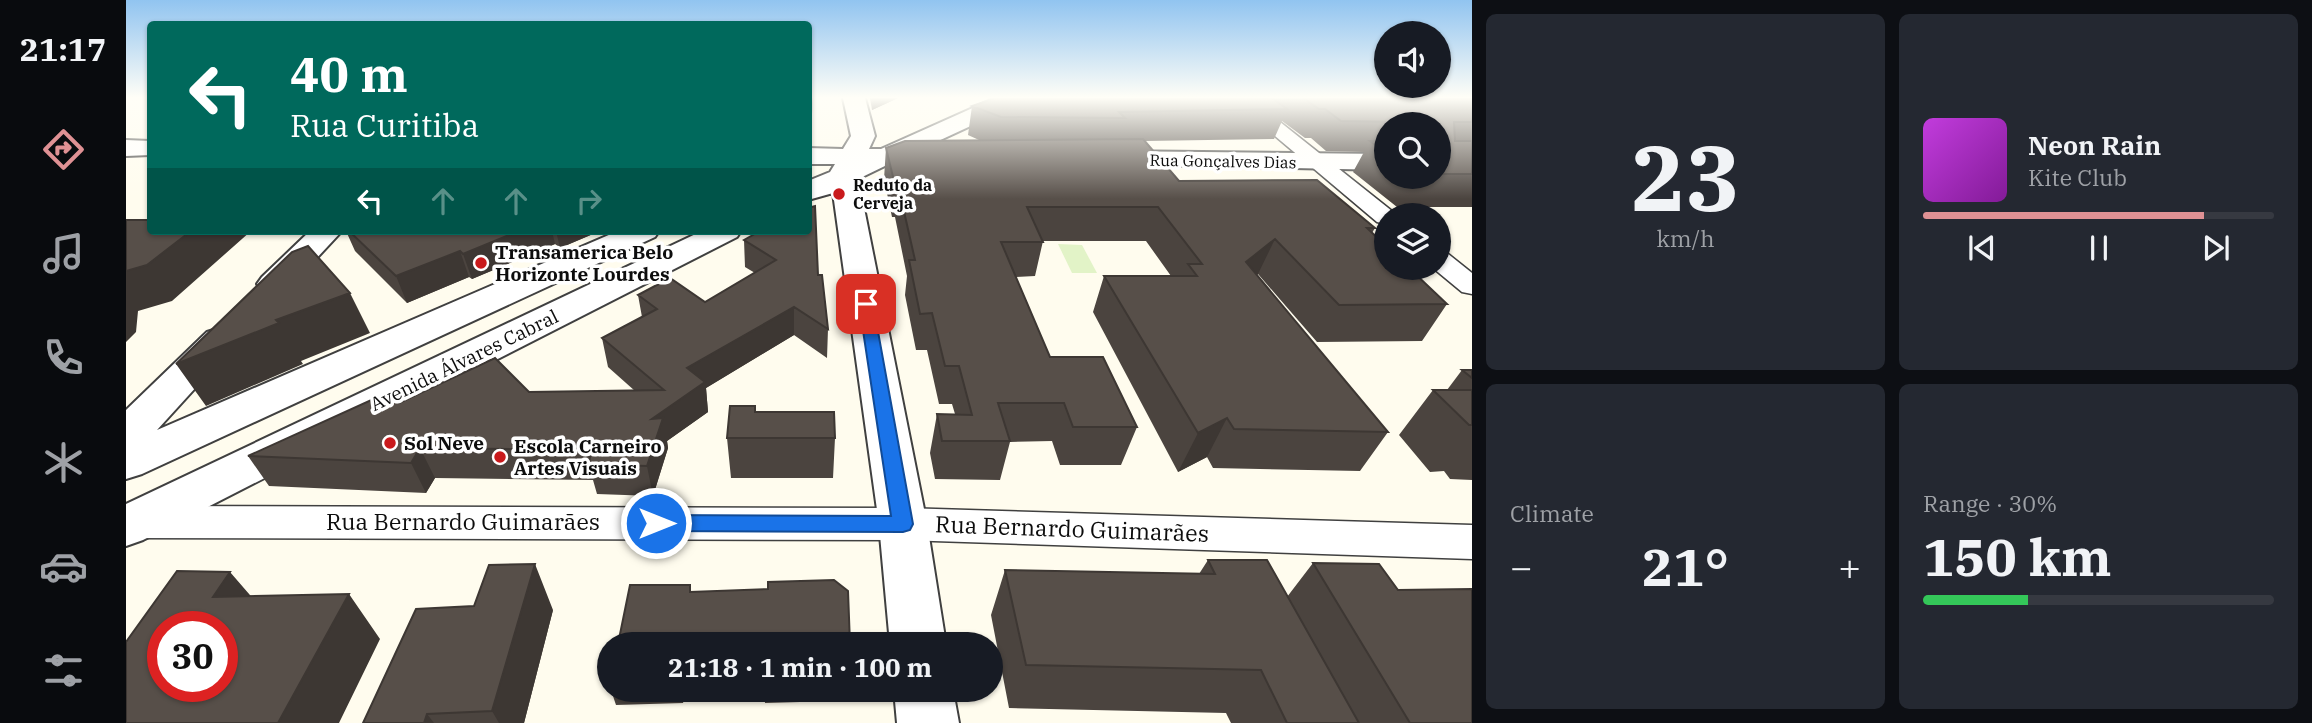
<!DOCTYPE html>
<html lang="en">
<head>
<meta charset="utf-8">
<style>
  body { margin:0; font-family:"IBM Plex Serif",serif; background:#242831; color:#f1f3f6; height:100vh; display:flex; flex-direction:column; font-size:26px; white-space:nowrap }
  * { box-sizing:border-box; margin:0 }
  p { font-size:23px; color:#9ea1a6 }
  .icon { flex:none; width:38px; height:38px; fill:none; stroke:currentColor; stroke-width:2; stroke-linecap:round; stroke-linejoin:round }
  .map { position:relative; flex:1; overflow:hidden }
  .side { display:flex; flex-direction:column; gap:14px; padding:14px; background:#0d0f14; width:840px }
  .side>* { flex:none }
  .hud { position:absolute; left:21px; top:21px; width:665px; height:214px; border-radius:7px; box-shadow:0 2px 5px #0004; background:#00695c; color:#fff; overflow:hidden }
  .fabs { position:absolute; left:1248px; top:21px; display:grid; gap:14px }
  .fabs a { display:grid; place-items:center; width:77px; height:77px; border-radius:50%; background:#171b24; box-shadow:0 2px 5px #0004; font-size:35px }
  .speed { position:absolute; left:21px; top:611px; display:flex; gap:14px; font-size:35px; font-weight:700; text-align:center }
  .speed>* { display:grid; place-content:center; width:91px; height:91px; border-radius:50%; background:#171b24; box-shadow:0 2px 5px #0004; line-height:1 }
  .speed .limit { border:10px solid #d22; background:#fff; color:#111 }
  .pin { position:absolute; display:grid; place-items:center; width:60px; height:60px; color:#fff; margin:-30px; border-radius:14px; box-shadow:0 4px 10px #0006 }
  .me { position:absolute; width:77px; margin:-38px; rotate:90deg; stroke-linejoin:round; filter:drop-shadow(0 0 5px #0008) }
  .turn { display:flex; align-items:center; gap:24px; height:147px; padding:0 28px; font-size:32px }
  .turn .icon { width:91px; height:91px; stroke-width:2.5 }
  .turn b { display:block; font-size:49px; line-height:60px }
  .lanes { display:flex; align-items:center; height:66px; padding:0 28px; background:#0003; justify-content:center; gap:35px; direction:ltr }
  .lanes .off { opacity:.35 }
  .big { font-size:52px; font-weight:700; line-height:1.1 }
  .side .card { flex:1; display:flex; flex-direction:column; justify-content:center; gap:10px; min-width:0; padding:0 24px; border-radius:10px; background:#242831 }
  .side .dial { align-items:center; gap:0 }
  .dial b { font-size:91px; line-height:1 }
  .song { display:flex; align-items:center; gap:21px }
  .cover { width:84px; height:84px; border-radius:10px; background:linear-gradient(135deg,hsl(290 70% 55%),hsl(290 70% 35%)) }
  .played { height:7px; border-radius:4px; background:linear-gradient(90deg,#df9194 80%,#363941 80%) }
  .keys { display:flex; justify-content:space-around; direction:ltr }
  .heat { display:flex; justify-content:space-between; align-items:center; font-size:38px; direction:ltr }
  .charge { height:10px; border-radius:5px; background:linear-gradient(90deg,#34c759 30%,#363941 0) }
  .side .tiles { flex:1; display:grid; gap:14px; grid-template-columns:repeat(2,1fr) }
  .trip { position:absolute; left:471px; top:632px; width:406px; height:70px; border-radius:35px; background:#171b24; box-shadow:0 2px 5px #0004; font-weight:700; line-height:70px; text-align:center }
  main { display:flex; flex:1; min-height:0 }
  .tab-bar { display:flex; flex-direction:column; width:126px; justify-content:space-around; align-items:center; background:#090b0e; color:#9ea1a6 }
  .tab-bar .icon { width:49px; height:49px }
  .tab-bar .current { color:#df9194 }
  .tab-bar b { font-size:32px; color:#f1f3f6 }
  .map>svg:first-child { display:block }
  .pitch { fill:#e2f3c7 }
  .lines { fill:none; stroke-linecap:round; stroke-linejoin:round }
  .minor-casing { stroke:#404040; stroke-width:3 }
  .tertiary-casing { stroke:#404040; stroke-width:4 }
  .minor { fill:#fff; fill-rule:evenodd }
  .tertiary { fill:#fff; fill-rule:evenodd }
  .wall { fill:#4b443f; fill-rule:evenodd }
  .shaded-wall { fill:#3d3733 }
  .building { fill:#574f49; stroke:#3d3733; stroke-width:2; fill-rule:evenodd }
  .route { fill:#1a73e8; stroke:#114b97; stroke-width:2 }
  .poi-dot { fill:#c91a1c; stroke:#fff; stroke-width:2.5 }
  .labels { text-anchor:middle; stroke-width:7; stroke-linejoin:round; paint-order:stroke }
  .far-street-label { font-size:16px; fill:#0d0d0d; stroke:#fff }
  .far-poi-label { font-size:16px; font-weight:bold; fill:#0d0d0d; stroke:#fff; text-anchor:start }
  .poi-label { font-size:19px; font-weight:bold; fill:#0d0d0d; stroke:#fff; text-anchor:start }
  .street-label { font-size:19px; fill:#0d0d0d; stroke:#fff }
  .near-street-label { font-size:23px; fill:#0d0d0d; stroke:#fff }
</style>
</head>
<body>
<main>
<nav class="tab-bar">
<b>21:17</b>
<svg class="icon current" aria-label="directions" viewBox="0 0 24 24"><path d="M12 3l9 9-9 9-9-9zM9 14v-3h6M13 9l2 2-2 2"/></svg>
<svg class="icon" aria-label="music" viewBox="0 0 24 24"><path d="M9 18V5l10-2v13"/><circle cx="6" cy="18" r="3"/><circle cx="16" cy="16" r="3"/></svg>
<svg class="icon" aria-label="phone" viewBox="0 0 24 24"><path d="M5 4h4l2 5-3 2q2 4 5 5l2-3 5 2v4C11 20 4 13 5 4z"/></svg>
<svg class="icon" aria-label="climate" viewBox="0 0 24 24"><path d="M12 3v18M4 7l16 10M4 17L20 7"/></svg>
<svg class="icon" aria-label="car" viewBox="0 0 24 24"><path d="M5 17H2v-5l4-1 3-4h7l3 4 3 1v5h-3M9 17h6M6 11h13"/><circle cx="7" cy="17" r="2"/><circle cx="17" cy="17" r="2"/></svg>
<svg class="icon" aria-label="filters" viewBox="0 0 24 24"><path d="M4 7h16M4 17h16"/><circle cx="9" cy="7" r="2"/><circle cx="15" cy="17" r="2"/></svg>
</nav>
<div class="map">
<svg width="1346" height="723" viewBox="0 0 1346 723">
  <rect width="100%" height="100%" fill="#fffcee"/>
  <path class="pitch" d="M932 244 956 245 971 273H946Z"/>
  <g class="lines">
    <defs>
      <path id="minor" d="M1104 98H1124L1271 215H1260V224L1251 222Z
        M1312 251 1321 253 1346 273V294L1336 292 1307 268H1312Z
        M0 506 777 508 1346 525V559L777 540 0 538Z"/>
      <path id="tertiary" d="M717 98H739L749 136 743 149H755L869 98H897L894 103 795 149 822 152 826 157 822 162 763 164 728 181 735 193 801 524 820 644H764L753 524 707 193 682 200V181L704 172 709 164H682V148L717 149 725 136Z
        M0 140 24 141V155L0 156Z
        M982 151 1260 154V170L973 164 969 159 973 154Z
        M184 231H216L160 291 148 294 136 291 131 284 136 277Z
        M492 231H533L529 237 16 474 0 479V410L81 332 94 328 107 332 113 340 31 430Z
        M576 231H615L611 237 17 540 0 546V504Z
        M768 690H827L833 723H771Z"/>
    </defs>
    <use href="#minor" class="minor-casing"/>
    <use href="#tertiary" class="tertiary-casing"/>
    <use href="#minor" class="minor"/>
    <use href="#tertiary" class="tertiary"/>
  </g>
  <path class="wall" d="M682 98H686L684 145H682Z
    M744 98H772L746 110Z
    M869 98H1346V207H1271L1227 172 1238 152 1200 151 1185 138H1179L1156 121 1148 139 1018 141 1053 181 1249 228 1246 233 1321 304 1296 341 1191 342 1132 274 1131 275 1262 432 1234 471 1087 468 1081 457 1052 472 967 312 978 276H1045L1020 241H917L909 276 890 277 924 357 1011 427 995 465H934L926 441 884 442 874 480 809 479 804 453 811 414H829L826 404H813L801 350H790L779 295 781 276 769 217H766L758 179 760 148 853 140 842 135 846 106ZM1260 124H1312V177H1260Z
    M220 231H474L434 248 429 244 346 279 343 277 281 303 229 251Z
    M618 240 692 275 702 329 701 358 668 335 580 388 582 412 541 441 542 448 527 496 471 494 467 480 309 478 300 493 143 486 122 456 273 403 403 392 509 391 482 367 476 338 516 317 512 295 579 302 629 273 619 267Z
    M1336 370H1346V480L1324 479 1318 471 1304 472 1273 435 1307 390H1321Z
    M629 412 709 438 707 478H605L601 438Z
    M1082 560 1161 597 1187 563 1346 723H1105L1100 713 883 708 865 615 879 570 1073 574Z
    M427 610 398 723H237Z
    M485 690H559L557 703 490 705Z
    M638 690H710L709 701 639 703Z"/>
  <path class="shaded-wall" d="M747 98H772L746 110Z
    M65 231H125L46 301 12 311 10 332 0 342V271Z
    M393 231H426L429 244 346 279 337 254Z
    M430 231H474L434 248Z
    M1149 239 1132 274 1104 297 1120 262Z
    M334 251 343 277 281 303 270 276Z
    M224 293 244 333 175 361 177 364 80 406 50 364 150 320Z
    M668 307V335L580 388 582 412 541 441 542 448 527 496 521 466 526 419 561 368Z
    M1101 418 1081 457 1052 472 1072 433Z
    M294 448 309 478 300 493 285 463Z
    M409 564 427 610 398 723H373L366 711Z
    M104 572 143 617 87 597Z
    M223 594 254 639 213 723H152Z
    M555 690H559L557 703Z
    M301 714 308 723H298Z"/>
  <path class="building" d="M682 98H686L684 130H682Z
    M869 98H1146L1161 109 993 112 999 118 875 117 846 106Z
    M1177 98H1346V122H1328L1329 141H1346V174H1312V124H1278V122L1215 121 1199 109H1193Z
    M1017 139 1053 181 1191 180 1249 228H1241L1260 246V268H1283L1321 304 1213 305 1149 239 1120 262 1262 432 1108 429 1101 418 1072 433 978 276H1071L1062 264H1076L1032 207H901L917 242H875L924 357H977L1011 427H947L938 403H872L884 441H816L811 414 846 415 833 366H819L806 313 794 314 783 260H789L772 185H769L760 148 779 141Z
    M1244 141H1260V153Z
    M689 206 692 275H696L702 329 668 307 561 368 579 382 526 419 537 418 521 466 463 464 465 450 294 448 285 463 122 456 263 392 273 403 369 358 403 392 538 390 476 338 531 309 512 295 544 278 579 302 650 260 618 240 634 231H682V208Z
    M0 220H24V231H65L21 265 0 271Z
    M223 231H393L337 254 334 251 270 276Z
    M182 246 224 293 150 320 153 323 50 364 166 252Z
    M1336 370H1346V378Z
    M1307 390H1346V425H1343Z
    M604 406H629V412H708L709 438H601Z
    M1082 560H1141L1233 723H1161L1135 670 900 665 879 570 1089 574Z
    M1187 563 1253 564 1272 590 1346 589V723H1284Z
    M409 564 366 711 301 714 298 723H237L290 609 348 606 363 565Z
    M51 571 104 572 87 597 223 594 152 723H0V642ZM37 626H96V686H37Z
    M708 580 722 591 724 644H492L504 585H564V592L642 589V582Z"/>
  <linearGradient id="sky" x2="0" y2="1"><stop stop-color="#91c4f0"/><stop offset="0.49" stop-color="#fffef7"/><stop offset="1" stop-color="#fffef7" stop-opacity="0"/></linearGradient>
  <rect width="1346" height="199" fill="url(#sky)"/>
  <path class="route" d="M740 299 747 304 787 524 784 530 777 532 530 531 523 529 520 523 523 517 530 515 765 516 733 304Z"/>
  <g class="poi-dot">
    <circle cx="713" cy="194" r="7"/>
    <circle cx="355" cy="263" r="7"/>
    <circle cx="264" cy="443" r="7"/>
    <circle cx="374" cy="457" r="7"/>
  </g>
  <g class="labels">
    <g class="far-street-label">
      <text transform="translate(1097 161) rotate(1)" y="6">Rua Gonçalves Dias</text>
    </g>
    <g class="far-poi-label">
      <text x="727" y="191">Reduto da<tspan x="727" dy="18">Cerveja</tspan></text>
    </g>
    <g class="poi-label">
      <text x="369" y="259">Transamerica Belo<tspan x="369" dy="22">Horizonte Lourdes</tspan></text>
      <text x="278" y="450">Sol Neve</text>
      <text x="388" y="453">Escola Carneiro<tspan x="388" dy="22">Artes Visuais</tspan></text>
    </g>
    <g class="street-label">
      <text transform="translate(338 360) rotate(-26)" y="7">Avenida Álvares Cabral</text>
    </g>
    <g class="near-street-label">
      <text x="337" y="530">Rua Bernardo Guimarães</text>
      <text transform="translate(946 529) rotate(2)" y="8">Rua Bernardo Guimarães</text>
    </g>
  </g>
</svg>
<div class="fabs">
<a><svg class="icon" aria-label="sound" viewBox="0 0 24 24"><path d="M4 9h4l5-4v14l-5-4H4zM17 9q2 3 0 6"/></svg></a>
<a><svg class="icon" aria-label="search" viewBox="0 0 24 24"><circle cx="10" cy="10" r="6"/><path d="M15 15l6 6"/></svg></a>
<a><svg class="icon" aria-label="layers" viewBox="0 0 24 24"><path d="M12 4l9 5-9 5-9-5zM3 14l9 5 9-5"/></svg></a>
</div>
<div class="speed"><div class="limit">30</div></div>
<div class="pin" style="left:740px;top:304px;background:#d93025"><svg class="icon" aria-label="arrive" viewBox="0 0 24 24"><path d="M6 21V4h12l-3 4 3 4H6"/></svg></div>
<svg class="me" style="left:530px;top:523px" viewBox="-20 -20 40 40"><circle r="17" fill="#1a73e8" stroke="#fff" stroke-width="3"/><path d="M0-11L8 9 0 5-8 9z" fill="#fff"/></svg>
<div class="trip">21:18 · 1 min · 100 m</div>
<div class="hud">
<div class="turn"><svg class="icon" aria-label="left" viewBox="0 0 24 24"><path d="M17 20v-9H6M10 6l-5 5 5 5"/></svg><div><b>40 m</b>Rua Curitiba</div></div>
<div class="lanes"><svg class="icon" aria-label="left" viewBox="0 0 24 24"><path d="M17 20v-9H6M10 6l-5 5 5 5"/></svg><svg class="icon off" aria-label="ahead" viewBox="0 0 24 24"><path d="M12 20V5M6 11l6-6 6 6"/></svg><svg class="icon off" aria-label="ahead" viewBox="0 0 24 24"><path d="M12 20V5M6 11l6-6 6 6"/></svg><svg class="icon off" aria-label="right" viewBox="0 0 24 24"><path d="M7 20v-9h11M14 6l5 5-5 5"/></svg></div>
</div>
</div>
<section class="side">
<div class="tiles">
<div class="card dial"><b>23</b><p>km/h</p></div>
<div class="card">
<div class="song"><i class="cover"></i><div><b>Neon Rain</b><p>Kite Club</p></div></div>
<div class="played"></div>
<div class="keys"><svg class="icon" aria-label="previous" viewBox="0 0 24 24"><path d="M18 5L8 12l10 7zM5 5v14"/></svg><svg class="icon" aria-label="pause" viewBox="0 0 24 24"><path d="M8 5v14M16 5v14"/></svg><svg class="icon" aria-label="next" viewBox="0 0 24 24"><path d="M6 5l10 7-10 7zM19 5v14"/></svg></div>
</div>
<div class="card"><p>Climate</p>
<div class="heat"><a>−</a><b class="big">21°</b><a>+</a></div>
</div>
<div class="card"><p>Range · 30%</p><b class="big">150 km</b><div class="charge"></div></div>
</div>
</section>
</main>
</body>
</html>
